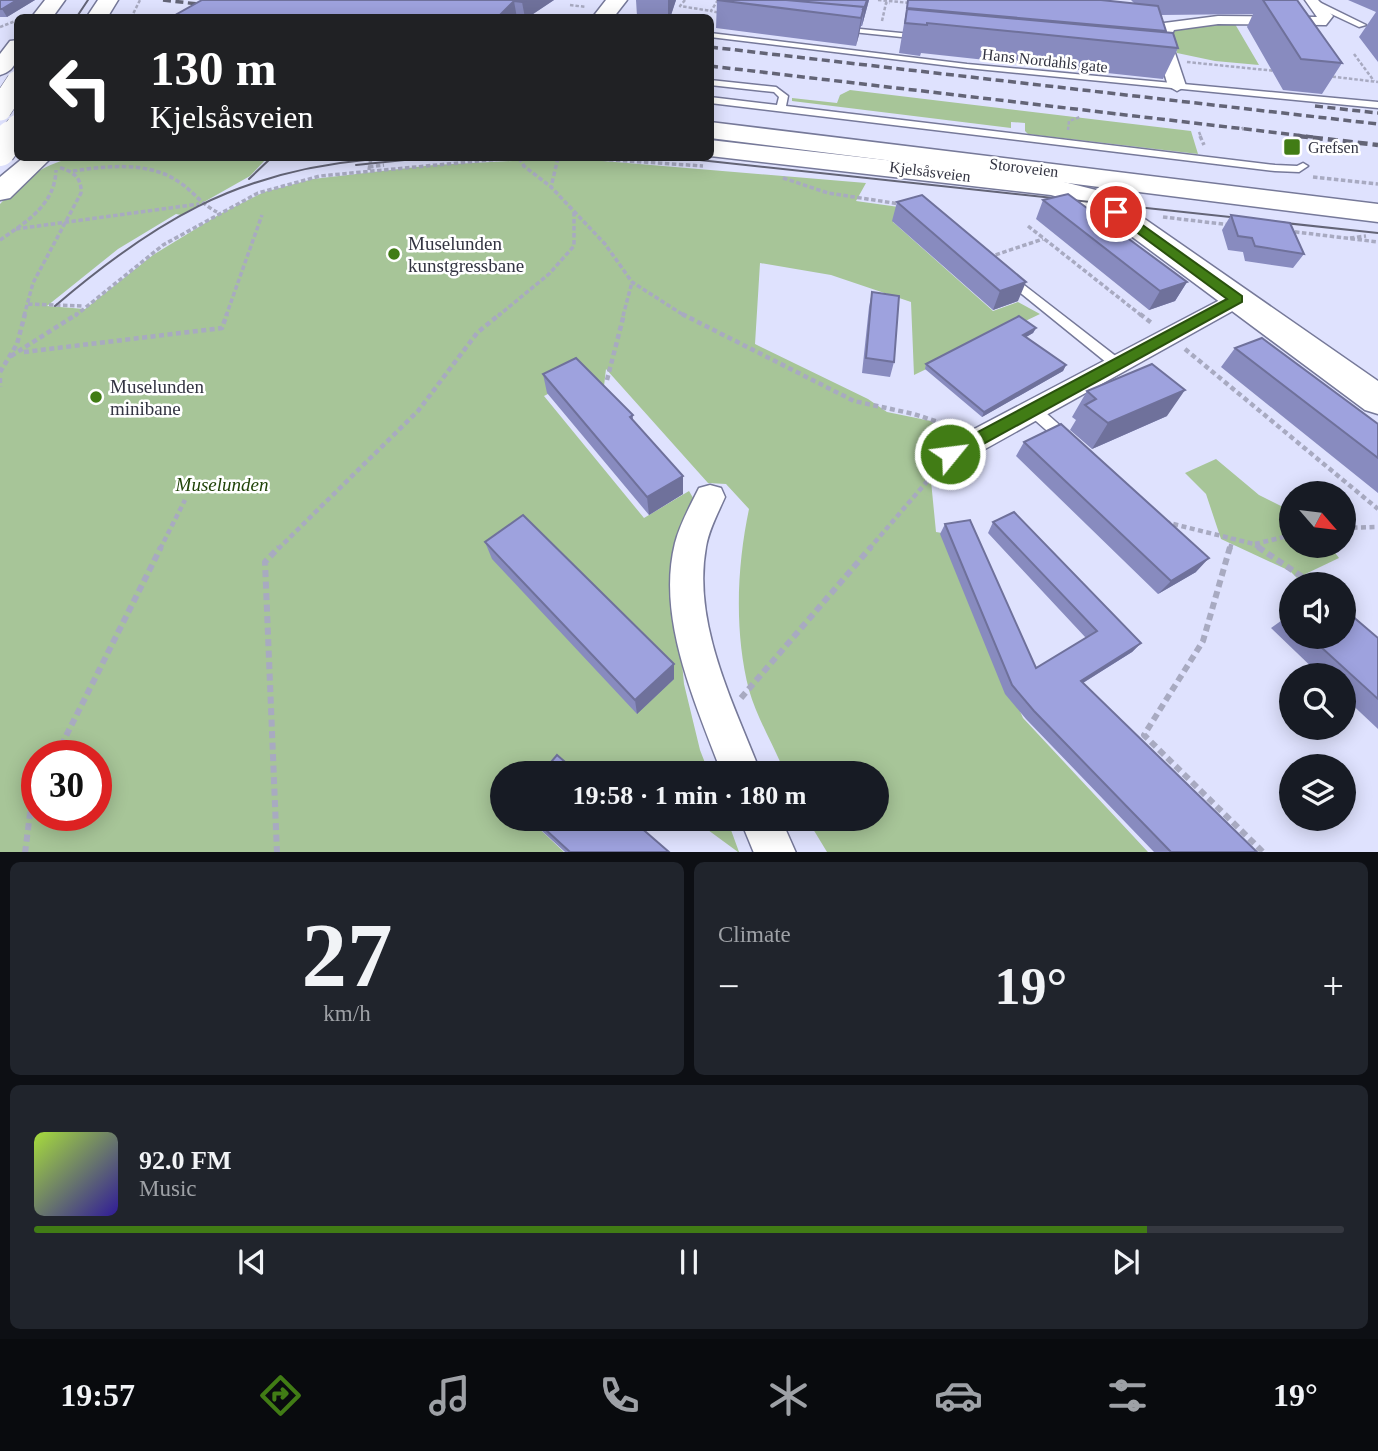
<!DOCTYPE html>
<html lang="en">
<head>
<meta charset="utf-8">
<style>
  body { margin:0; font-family:"Times New Roman",serif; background:#20242c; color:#f1f3f6; height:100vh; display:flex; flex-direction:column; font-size:26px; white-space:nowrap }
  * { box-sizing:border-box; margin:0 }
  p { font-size:23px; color:#9ea1a6 }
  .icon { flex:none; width:38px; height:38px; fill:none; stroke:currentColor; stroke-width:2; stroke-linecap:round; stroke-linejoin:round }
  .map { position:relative; height:852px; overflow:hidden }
  .panel { display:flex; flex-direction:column; gap:10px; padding:10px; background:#0d0f14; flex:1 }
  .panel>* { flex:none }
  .top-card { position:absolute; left:14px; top:14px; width:700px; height:147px; border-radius:10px; box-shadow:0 4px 18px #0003; background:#202124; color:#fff; overflow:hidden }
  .needle { width:46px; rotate:118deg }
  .controls { position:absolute; left:1279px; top:481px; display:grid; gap:14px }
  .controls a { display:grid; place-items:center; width:77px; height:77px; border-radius:50%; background:#171b24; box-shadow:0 4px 18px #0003; font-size:35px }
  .speed { position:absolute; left:21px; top:740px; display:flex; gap:14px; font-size:35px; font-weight:700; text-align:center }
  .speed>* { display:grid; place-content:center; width:91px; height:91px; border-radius:50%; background:#171b24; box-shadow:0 4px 18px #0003; line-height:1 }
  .speed .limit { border:10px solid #d22; background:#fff; color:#111 }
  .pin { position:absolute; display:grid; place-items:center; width:60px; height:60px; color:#fff; margin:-30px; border:4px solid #fff; border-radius:50%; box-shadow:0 2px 7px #0007 }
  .me { position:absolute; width:77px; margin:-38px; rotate:61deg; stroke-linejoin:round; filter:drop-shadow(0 0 5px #0008) }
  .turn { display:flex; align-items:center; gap:24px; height:147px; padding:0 21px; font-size:32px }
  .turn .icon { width:91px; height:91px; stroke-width:2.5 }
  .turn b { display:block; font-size:49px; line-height:60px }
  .big { font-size:52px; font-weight:600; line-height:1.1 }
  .panel .card { flex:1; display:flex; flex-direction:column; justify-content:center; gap:10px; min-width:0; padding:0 24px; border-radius:10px; background:#20242c }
  .panel .dial { align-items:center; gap:0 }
  .dial b { font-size:91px; line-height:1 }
  .song { display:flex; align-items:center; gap:21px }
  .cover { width:84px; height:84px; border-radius:10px; background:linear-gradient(135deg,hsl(80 70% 55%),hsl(250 70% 35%)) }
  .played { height:7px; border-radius:4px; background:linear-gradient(90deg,#417c15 85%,#363941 85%) }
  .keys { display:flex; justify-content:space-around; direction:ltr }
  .heat { display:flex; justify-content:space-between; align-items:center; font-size:38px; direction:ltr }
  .panel .tiles { flex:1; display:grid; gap:10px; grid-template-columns:1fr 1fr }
  .card:last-child { grid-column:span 2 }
  .trip { position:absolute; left:490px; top:761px; width:399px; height:70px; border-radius:35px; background:#171b24; box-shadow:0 4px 18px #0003; font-weight:600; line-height:70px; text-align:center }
  .tabs { display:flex; height:112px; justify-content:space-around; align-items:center; background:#090b0e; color:#9ea1a6 }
  .tabs .icon { width:49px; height:49px }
  .tabs .selected { color:#417c15 }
  .tabs b { font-size:32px; color:#f1f3f6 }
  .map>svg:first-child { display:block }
  .green { fill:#a7c598; fill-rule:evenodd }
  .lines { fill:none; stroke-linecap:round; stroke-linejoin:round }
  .lane-casing { stroke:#767999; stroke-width:3 }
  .street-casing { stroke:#767999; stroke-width:3 }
  .secondary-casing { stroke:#767999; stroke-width:3 }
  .highway-casing { stroke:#767999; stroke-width:3 }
  .path-far3 { stroke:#a8aac1; stroke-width:2.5; stroke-dasharray:3.5 2; stroke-linecap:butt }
  .path-far2 { stroke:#a8aac1; stroke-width:3.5; stroke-dasharray:4.5 2.5; stroke-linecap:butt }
  .path-far1 { stroke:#a8aac1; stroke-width:4.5; stroke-dasharray:5 3.5; stroke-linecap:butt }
  .path { stroke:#a8aac1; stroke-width:6; stroke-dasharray:7 4.5; stroke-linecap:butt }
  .lane { fill:#fff; fill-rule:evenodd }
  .street { fill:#fff; fill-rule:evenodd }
  .secondary { fill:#fff; fill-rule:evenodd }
  .highway { fill:#fff; fill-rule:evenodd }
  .tram { stroke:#636476; stroke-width:2 }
  .rail-far1 { stroke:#636476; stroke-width:3.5; stroke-dasharray:8 4.5; stroke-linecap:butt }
  .rail { stroke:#636476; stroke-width:4.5; stroke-dasharray:10 5; stroke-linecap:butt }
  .highway-bridge-far1-casing { stroke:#767999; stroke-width:24; stroke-linecap:butt }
  .highway-bridge-casing { stroke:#767999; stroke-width:32; stroke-linecap:butt }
  .highway-bridge-far1 { stroke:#fff; stroke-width:23 }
  .highway-bridge { stroke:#fff; stroke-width:30 }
  .wall { fill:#888bbf }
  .shaded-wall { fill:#6f719b }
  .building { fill:#9ea2de; stroke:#6f719b; stroke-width:2 }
  .route { fill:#417c15; stroke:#2a510e; stroke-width:2 }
  .poi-dot { fill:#417c15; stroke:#fff; stroke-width:2.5 }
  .labels { text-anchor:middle; stroke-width:5; stroke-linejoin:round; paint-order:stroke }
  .far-street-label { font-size:16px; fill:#333442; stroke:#fff }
  .far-poi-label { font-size:16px; fill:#333442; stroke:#fff; text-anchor:start }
  .poi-label { font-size:19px; fill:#333442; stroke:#fff; text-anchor:start }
  .park-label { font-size:19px; font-style:italic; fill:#214408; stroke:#fff }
</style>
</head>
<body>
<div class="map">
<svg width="1378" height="853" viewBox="0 0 1378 853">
  <rect width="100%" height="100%" fill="#dfe2fe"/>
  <path class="green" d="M1185 24H1235L1259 65 1215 61 1177 53 1170 31Z
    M850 90 1191 131 1198 154 1028 134 1025 131V123L1011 122V128L792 101V98L837 103 840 95Z
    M72 158H267L250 176 181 215 176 214 118 249 47 306 85 309 153 255 220 214 264 192 313 179 434 165 568 158 866 183 856 201 906 208 893 222 993 311 1018 302 1040 314 914 375 911 302 831 275 760 263 755 344 868 399 887 412 931 421 954 440 928 450 936 532 942 533 1023 718 1148 852H827L807 819H877V774L785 773C774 746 757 718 749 690 734 632 737 566 749 509L726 484 708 483 606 369 604 386 575 380 544 396 644 518 689 491 696 503 675 588 684 684 700 750 709 773H631L622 767 568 765 561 773 502 774V819H529L564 852H0V204C21 182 41 165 72 158ZM37 756H96V816H37Z
    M1216 459 1259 495 1291 511 1292 546H1330L1339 558 1297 578 1290 571 1221 539 1206 494 1185 473Z
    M693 819H727L739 852H738Z"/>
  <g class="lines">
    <defs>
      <path id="lane" d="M1308 0H1315L1366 25 1359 27 1308 3Z
        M840 27 921 35 925 37 921 39 843 31H840Z
        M710 33 967 64 1378 102V108L967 68 710 37Z
        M710 80 776 87 788 96 786 106 1275 165 1297 166 1303 163 1308 166 1299 172 1275 171 710 103V97L777 105 779 97 774 92 710 85Z
        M1011 275 1122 361 1123 364 1122 367H1112L1007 282 1005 279Z
        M1033 405 1038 406 1072 436 1074 440 1072 444H1062L1028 414 1026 410Z"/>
      <path id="street" d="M1305 0H1318L1333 16 1326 25 1218 24 1174 30 1170 38 1186 86 1177 91 1168 86 1154 38 1164 23 1218 16 1317 17Z
        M1237 291 1245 294 1249 299 1245 304 960 463 950 466 940 463 936 455 940 447Z
        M710 485 721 488 725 497C718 513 709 529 706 547 692 624 734 704 761 774H722C696 704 656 619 675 543 680 524 690 506 699 488Z
        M740 819H781L796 853H754Z"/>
      <path id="secondary" d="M606 0H627L613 18H592Z
        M710 140 1052 179 1096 190 1139 215 1378 381V414L1365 410 1119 227 1076 202 1051 195 710 156Z"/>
      <path id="highway" d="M45 0H65L52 18H31Z
        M98 0H118L107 18H86Z
        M18 40C18 56 18 70 0 75V54L10 41Z
        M710 122 1378 204V222L710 138Z
        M23 158H51L10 198 0 200V177Z"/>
    </defs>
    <use href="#lane" class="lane-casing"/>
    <use href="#street" class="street-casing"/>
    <use href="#secondary" class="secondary-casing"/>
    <use href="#highway" class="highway-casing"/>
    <path class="path-far3" d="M685 0 680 6 711 11
      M718 0 711 11 721 13
      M878 0 910 3
      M570 5 586 7
      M131 18 140 0
      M882 21 886 3H890
      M0 27 18 20
      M1354 54 1374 81
      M1187 62 1276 71
      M1327 76 1378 82
      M1115 112V116
      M1242 127 1244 131
      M1068 130 1069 121 1080 117
      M1199 132 1201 137"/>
    <path class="path-far2" d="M1200 136 1204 145
      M1294 140 1298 153
      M519 158 524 166 551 187
      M558 158 551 187 605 244 632 282 685 316
      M581 158 703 166
      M369 167 384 165
      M369 170 371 158
      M73 171C107 166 149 161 179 182 193 191 201 204 217 212
      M1313 177 1378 184
      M783 178 828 193 900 204
      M1163 217 1231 225
      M1028 226 1142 316
      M16 229 199 204
      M1288 231 1378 242
      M1350 238 1366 236
      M0 240C26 222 55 205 56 170
      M989 257 1043 239
      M28 304 84 306
      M24 316 33 283 81 193C82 177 72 171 58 167
      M75 316 163 245 258 193 320 176 511 158
      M226 316 262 215
      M498 316 549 274 574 246V212
      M623 316 632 282"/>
    <path class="path-far1" d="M682 314 854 401 914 414 956 428
      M1140 314 1153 324
      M1185 349 1378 509
      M24 352 222 328 227 314
      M11 356 77 314
      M0 372 17 344 25 314
      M0 378V387
      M607 380 624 314
      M1165 522 1254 544 1261 549
      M1344 528 1378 527
      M1255 544 1292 535
      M160 549 185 500
      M278 549 418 411 477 333 500 314
      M869 549 936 471
      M1230 549 1233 538"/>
    <path class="path" d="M1230 547 1203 641 1144 735 1264 853
      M1258 547 1313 584
      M741 698 871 547
      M56 756 161 547
      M25 853 31 806 37 794
      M277 853 265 562 279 547"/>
    <use href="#lane" class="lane"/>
    <use href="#street" class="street"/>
    <use href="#secondary" class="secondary"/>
    <use href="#highway" class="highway"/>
    <path class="tram" d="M76 18 88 0
      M681 158 1378 233
      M356 165 424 158
      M249 179 271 158
      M55 306C152 223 236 172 365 160"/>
    <path class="rail-far1" d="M163 0 215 6
      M509 13 544 18
      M710 47 1378 124
      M710 66 1313 137
      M1315 106 1378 113"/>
    <path class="rail" d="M1298 136 1378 145"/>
    <defs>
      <path id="highway-bridge-far1" d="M0 109 18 82
        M10 137 18 126"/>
      <path id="highway-bridge" d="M0 151 11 136"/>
    </defs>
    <use href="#highway-bridge-far1" class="highway-bridge-far1-casing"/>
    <use href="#highway-bridge" class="highway-bridge-casing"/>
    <use href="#highway-bridge-far1" class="highway-bridge-far1"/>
    <use href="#highway-bridge" class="highway-bridge"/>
  </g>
  <path class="wall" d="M0 0H35L7 17H0Z
    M554 0 527 18H170Z
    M636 0H676L670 18H649L637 16Z
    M717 0H869L862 26H861L856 46 716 28Z
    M908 0H1101L1134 3 1131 0H1297L1342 63 1322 94 1283 90 1247 27 1253 14 1161 15 1166 32 1178 48 1163 79 921 53 920 56 899 53Z
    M1348 0H1378V62L1359 37 1376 12Z
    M1043 200 1187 282 1175 301 1149 310 1036 219Z
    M897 202 1018 301 993 310 892 221Z
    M1231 215 1304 254 1293 268 1245 261 1243 252 1228 250 1222 230Z
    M872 292 894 362 890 377 862 373 869 307Z
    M1036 328 1033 333 1026 337 1066 365 1063 371 982 417 925 369 926 364Z
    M1235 348 1378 424V493L1221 367Z
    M543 374 633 415V421L683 476V494L649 515 547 393Z
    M1087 391 1167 416 1092 449 1070 430 1076 420 1072 417Z
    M1024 442 1196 572 1158 594 1016 456Z
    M993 522 1141 643 1132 652 1083 683 1257 852H1154L1026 719 1005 694 940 534 945 524 1036 668 1086 638 988 533Z
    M485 542 674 664V679L637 714 492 559Z
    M1292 613V637H1344L1378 638V729L1344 697V676H1321L1271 628Z
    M529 819H631L669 852H565Z"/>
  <path class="shaded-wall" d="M17 0H35L7 17 2 9Z
    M526 0H554L527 18H525L522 2Z
    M668 0H676L670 18H668Z
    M867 0H869L862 26 864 9Z
    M514 1 517 18H497Z
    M864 7 859 35 856 46 861 18Z
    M1026 282 1018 301 993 310 1000 291Z
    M1187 282 1175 301 1149 310 1160 291Z
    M1036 328 1033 333 1021 340 1023 335Z
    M1066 365 1063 371 982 417 984 412Z
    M1185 390 1167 416 1092 449 1108 423Z
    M683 476V494L649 515 647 497Z
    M1209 558 1196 572 1158 594 1171 581Z
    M1141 643 1132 652 1073 689 1081 681Z
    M674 664V679L637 714 635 700Z"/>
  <path class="building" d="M0 0H17L2 9H0Z
    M202 0H526L522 2 514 1 497 18H170Z
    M717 0H786L864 7 861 18Z
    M786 0H867L864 9H863L864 7Z
    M908 0H1101L1158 6 1166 31 907 8Z
    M1263 0H1297L1342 63 1301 59Z
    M907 9 1173 33 1178 48 927 23V25L905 23Z
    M1068 194 1187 282 1160 291 1043 200Z
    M922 195 1026 282 1000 291 897 202Z
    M1231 215 1290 223 1304 254 1255 246 1252 238 1238 236Z
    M872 292 899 296 894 362 866 358Z
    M1019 316 1036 328 1023 335 1066 365 984 412 926 364Z
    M1262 338 1378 424V458L1235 348Z
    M576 358 633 415 630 417 683 476 647 497 543 374Z
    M1152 364 1185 390 1108 423 1085 405 1096 399 1087 391Z
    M1061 424 1209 558 1171 581 1024 442Z
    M1014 512 1141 643 1081 681 1257 852H1171L1034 711 1012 685 945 524 970 520 1036 668 1097 631 993 522Z
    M523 515 674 664 635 700 485 542Z
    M1344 609 1378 638V699L1310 637H1344Z
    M1292 613V621L1286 616Z
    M557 755 579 774H541Z
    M534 819H631L669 852H570Z"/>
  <path class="route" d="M1112 209H1120L1242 296V302L956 459H944V450L1227 299 1112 214Z"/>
  <g class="poi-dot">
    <rect x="1283" y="138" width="18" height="18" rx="3.5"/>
    <circle cx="394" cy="254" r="7"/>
    <circle cx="96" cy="397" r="7"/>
  </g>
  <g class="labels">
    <g class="far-street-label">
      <text transform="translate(1045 60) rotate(6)" y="6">Hans Nordahls gate</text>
      <text transform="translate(1024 167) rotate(7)" y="6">Storoveien</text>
      <text transform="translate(930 171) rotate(7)" y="6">Kjelsåsveien</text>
    </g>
    <g class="far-poi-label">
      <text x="1308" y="153">Grefsen</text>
    </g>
    <g class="poi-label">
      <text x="408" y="250">Muselunden<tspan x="408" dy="22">kunstgressbane</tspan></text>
      <text x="110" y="393">Muselunden<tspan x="110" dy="22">minibane</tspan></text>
    </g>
    <g class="park-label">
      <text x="222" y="491">Muselunden</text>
    </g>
  </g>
</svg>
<div class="controls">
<a><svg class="needle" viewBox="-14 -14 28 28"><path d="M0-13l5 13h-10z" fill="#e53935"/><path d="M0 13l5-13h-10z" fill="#9ea1a6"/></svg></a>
<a><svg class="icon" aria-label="sound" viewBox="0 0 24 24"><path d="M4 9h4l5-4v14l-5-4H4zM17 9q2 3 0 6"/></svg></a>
<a><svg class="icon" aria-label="search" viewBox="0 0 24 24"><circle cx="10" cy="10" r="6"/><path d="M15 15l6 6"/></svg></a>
<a><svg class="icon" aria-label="layers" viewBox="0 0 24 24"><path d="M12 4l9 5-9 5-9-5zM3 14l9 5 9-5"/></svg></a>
</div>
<div class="speed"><div class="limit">30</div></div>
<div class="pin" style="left:1116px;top:212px;background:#d93025"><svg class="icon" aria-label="arrive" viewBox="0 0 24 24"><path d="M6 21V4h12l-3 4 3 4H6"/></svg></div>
<svg class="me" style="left:950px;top:454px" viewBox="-20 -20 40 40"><circle r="17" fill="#417c15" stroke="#fff" stroke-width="3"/><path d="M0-11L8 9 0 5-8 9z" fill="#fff"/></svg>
<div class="trip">19:58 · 1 min · 180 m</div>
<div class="top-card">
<div class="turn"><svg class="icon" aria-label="left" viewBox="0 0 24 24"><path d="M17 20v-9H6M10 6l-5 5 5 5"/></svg><div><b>130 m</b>Kjelsåsveien</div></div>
</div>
</div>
<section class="panel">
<div class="tiles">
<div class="card dial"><b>27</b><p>km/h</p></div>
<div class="card"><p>Climate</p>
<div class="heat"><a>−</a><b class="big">19°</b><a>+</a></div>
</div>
<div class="card">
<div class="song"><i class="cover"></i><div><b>92.0 FM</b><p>Music</p></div></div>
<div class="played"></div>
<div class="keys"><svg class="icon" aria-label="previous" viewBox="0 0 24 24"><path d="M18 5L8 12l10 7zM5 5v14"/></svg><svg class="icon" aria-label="pause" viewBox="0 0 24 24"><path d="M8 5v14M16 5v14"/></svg><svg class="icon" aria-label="next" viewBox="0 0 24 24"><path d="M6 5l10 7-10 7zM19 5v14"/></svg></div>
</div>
</div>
</section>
<nav class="tabs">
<b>19:57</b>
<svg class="icon selected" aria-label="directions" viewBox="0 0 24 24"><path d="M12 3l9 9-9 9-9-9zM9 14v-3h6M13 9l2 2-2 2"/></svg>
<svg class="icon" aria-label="music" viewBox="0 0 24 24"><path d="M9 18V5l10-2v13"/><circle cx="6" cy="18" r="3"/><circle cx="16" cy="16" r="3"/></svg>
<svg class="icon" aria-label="phone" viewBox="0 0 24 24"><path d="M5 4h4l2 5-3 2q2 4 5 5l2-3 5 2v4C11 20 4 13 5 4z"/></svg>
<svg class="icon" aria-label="climate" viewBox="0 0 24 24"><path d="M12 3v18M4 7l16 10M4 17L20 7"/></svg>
<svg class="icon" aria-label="car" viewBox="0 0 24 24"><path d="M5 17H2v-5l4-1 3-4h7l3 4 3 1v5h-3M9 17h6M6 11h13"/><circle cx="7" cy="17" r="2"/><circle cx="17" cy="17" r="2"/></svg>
<svg class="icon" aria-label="filters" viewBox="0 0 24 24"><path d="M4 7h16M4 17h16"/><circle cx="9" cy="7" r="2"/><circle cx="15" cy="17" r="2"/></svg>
<b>19°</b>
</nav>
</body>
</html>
